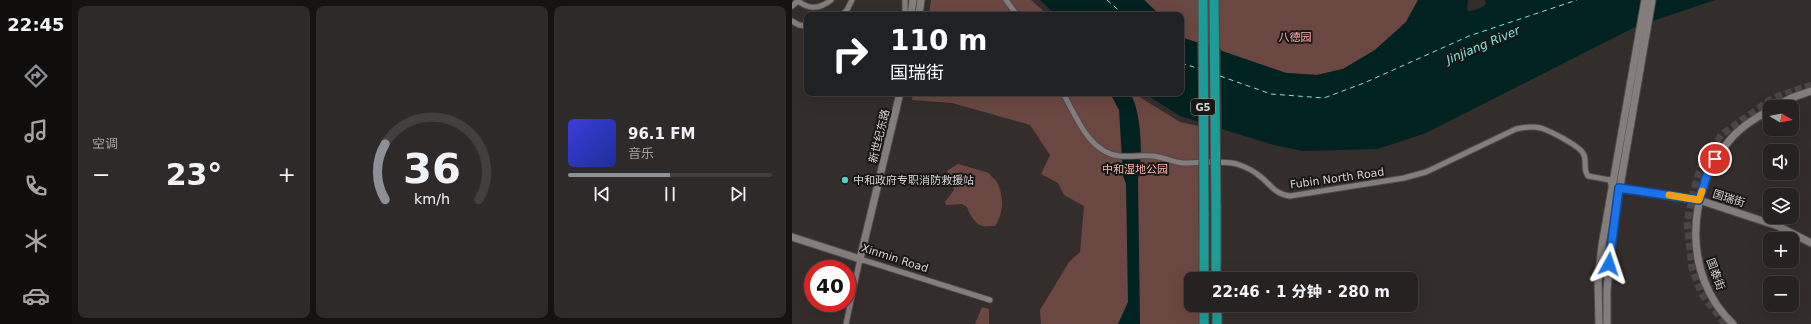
<!DOCTYPE html>
<html lang="zh">
<head>
<meta charset="utf-8">
<style>
  body { margin:0; font-family:"DejaVu Sans","Noto Sans SC",sans-serif; background:#2e2a2a; color:#f1f3f6; height:100vh; display:flex; flex-direction:column; font-size:15px; white-space:nowrap }
  * { box-sizing:border-box; margin:0 }
  p { font-size:13px; color:#a4a4a5 }
  .icon { flex:none; width:22px; height:22px; fill:none; stroke:currentColor; stroke-width:2; stroke-linecap:round; stroke-linejoin:round }
  .map { position:relative; flex:1; overflow:hidden }
  .side { display:flex; flex-direction:column; gap:6px; padding:6px; background:#151312; width:720px }
  .side>* { flex:none }
  .top-card { position:absolute; left:12px; top:12px; width:380px; height:84px; border-radius:8px; box-shadow:0 4px 16px #0002,0 0 0 1px #423f3f; background:#202124; color:#fff; overflow:hidden }
  .needle { width:26px; rotate:100deg }
  .fabs { position:absolute; left:971px; top:100px; display:grid; gap:8px }
  .fabs a { display:grid; place-items:center; width:36px; height:36px; border-radius:8px; background:#262221; box-shadow:0 4px 16px #0002,0 0 0 1px #423f3f; font-size:20px }
  .speed { position:absolute; left:12px; top:260px; display:flex; gap:8px; font-size:20px; font-weight:700; text-align:center }
  .speed>* { display:grid; place-content:center; width:52px; height:52px; border-radius:50%; background:#262221; box-shadow:0 4px 16px #0002,0 0 0 1px #423f3f; line-height:1 }
  .speed .limit { border:6px solid #d22; background:#fff; color:#111 }
  .pin { position:absolute; display:grid; place-items:center; width:34px; height:34px; color:#fff; margin:-17px; border:2px solid #fff; border-radius:50%; box-shadow:0 1px 4px #0007 }
  .me { position:absolute; width:44px; margin:-22px; rotate:5deg; stroke-linejoin:round; filter:drop-shadow(0 0 3px #0008) }
  .turn { display:flex; align-items:center; gap:14px; height:84px; padding:0 20px; font-size:18px }
  .turn .icon { width:52px; height:52px; stroke-width:2.5 }
  .turn b { display:block; font-size:28px; line-height:34px }
  .big { font-size:30px; font-weight:800; line-height:1.1 }
  .side .widget { flex:1; display:flex; flex-direction:column; justify-content:center; gap:6px; min-width:0; padding:0 14px; border-radius:8px; background:#2e2a2a }
  .side .dial { align-items:center; gap:0 }
  .dial svg { height:104px; overflow:visible; fill:none; stroke:#423f3f; stroke-width:7; stroke-linecap:round; text-anchor:middle }
  .dial text { fill:#f1f3f6; stroke:none }
  .song { display:flex; align-items:center; gap:12px }
  .cover { width:48px; height:48px; border-radius:6px; background:linear-gradient(135deg,hsl(240 70% 55%),hsl(230 70% 35%)) }
  .played { height:4px; border-radius:2px; background:linear-gradient(90deg,#8c9099 50%,#423f3f 50%) }
  .keys { display:flex; justify-content:space-around; direction:ltr }
  .heat { display:flex; justify-content:space-between; align-items:center; font-size:22px; direction:ltr }
  .side .tiles { flex:1; display:grid; gap:6px; grid-template-columns:repeat(3,1fr) }
  .trip { position:absolute; left:392px; top:272px; width:234px; height:40px; border-radius:8px; background:#262221; box-shadow:0 4px 16px #0002,0 0 0 1px #423f3f; font-weight:800; line-height:40px; text-align:center }
  main { display:flex; flex:1; min-height:0 }
  .menu { display:flex; flex-direction:column; width:72px; justify-content:space-around; align-items:center; background:#0f0e0d; color:#a4a4a5 }
  .menu .icon { width:28px; height:28px }
  .menu .current { color:#8c9099 }
  .menu b { font-size:18px; color:#f1f3f6 }
  .map>svg:first-child { display:block }
  .green { fill:#6b4741 }
  .water { fill:#002220 }
  .pier { fill:#332d2c }
  .lines { fill:none; stroke-linecap:round; stroke-linejoin:round }
  .ferry { stroke:#7ce7e1; stroke-width:1; stroke-dasharray:5 4; stroke-linecap:butt }
  .secondary-tunnel { stroke:#4b4645; stroke-width:7; stroke-dasharray:7 3.5; stroke-linecap:butt }
  .street-casing { stroke:#4f4a4a; stroke-width:7 }
  .secondary-casing { stroke:#4f4a4a; stroke-width:9 }
  .highway-casing { stroke:#4f4a4a; stroke-width:11 }
  .street { stroke:#837d7c; stroke-width:5 }
  .secondary { stroke:#837d7c; stroke-width:7 }
  .highway { stroke:#1d9c97; stroke-width:9 }
  .highway-bridge-casing { stroke:#4f4a4a; stroke-width:11; stroke-linecap:butt }
  .highway-bridge { stroke:#1d9c97; stroke-width:9 }
  .route-casing { stroke:#114b97; stroke-width:10 }
  .route { stroke:#1a73e8; stroke-width:7 }
  .slow { stroke:#f59e0b; stroke-width:7 }
  .poi-dot { fill:#54cdc7; stroke:#191616; stroke-width:1.5 }
  .labels { text-anchor:middle; stroke-width:4; stroke-linejoin:round; paint-order:stroke }
  .shield { fill:#191616; stroke:#9d9a9a; stroke-width:1 }
  .shield-label { font-size:10px; font-weight:bold; fill:#d6d3d2 }
  .park-label { font-size:11px; fill:#f9b7ab; stroke:#191616 }
  .street-label { font-size:11px; fill:#d6d3d2; stroke:#191616 }
  .poi-label { font-size:11px; fill:#d6d3d2; stroke:#191616; text-anchor:start }
  .water-label { font-size:12px; font-style:italic; fill:#7ce7e1; stroke:#191616 }
</style>
</head>
<body>
<main>
<nav class="menu">
<b>22:45</b>
<svg class="icon current" aria-label="directions" viewBox="0 0 24 24"><path d="M12 3l9 9-9 9-9-9zM9 14v-3h6M13 9l2 2-2 2"/></svg>
<svg class="icon" aria-label="music" viewBox="0 0 24 24"><path d="M9 18V5l10-2v13"/><circle cx="6" cy="18" r="3"/><circle cx="16" cy="16" r="3"/></svg>
<svg class="icon" aria-label="phone" viewBox="0 0 24 24"><path d="M5 4h4l2 5-3 2q2 4 5 5l2-3 5 2v4C11 20 4 13 5 4z"/></svg>
<svg class="icon" aria-label="climate" viewBox="0 0 24 24"><path d="M12 3v18M4 7l16 10M4 17L20 7"/></svg>
<svg class="icon" aria-label="car" viewBox="0 0 24 24"><path d="M5 17H2v-5l4-1 3-4h7l3 4 3 1v5h-3M9 17h6M6 11h13"/><circle cx="7" cy="17" r="2"/><circle cx="17" cy="17" r="2"/></svg>
</nav>
<section class="side">
<div class="tiles">
<div class="widget"><p>空调</p>
<div class="heat"><a>−</a><b class="big">23°</b><a>+</a></div>
</div>
<div class="widget dial"><svg viewBox="0 0 100 80">
<path d="M14 69A42 42 0 1 1 86 69"/>
<path d="M14 69A42 42 0 0 1 14 26" stroke="#8c9099"/>
<text x="50" y="56" font-size="32" font-weight="700">36</text>
<text x="50" y="72" font-size="11">km/h</text>
</svg></div>
<div class="widget">
<div class="song"><i class="cover"></i><div><b>96.1 FM</b><p>音乐</p></div></div>
<div class="played"></div>
<div class="keys"><svg class="icon" aria-label="previous" viewBox="0 0 24 24"><path d="M18 5L8 12l10 7zM5 5v14"/></svg><svg class="icon" aria-label="pause" viewBox="0 0 24 24"><path d="M8 5v14M16 5v14"/></svg><svg class="icon" aria-label="next" viewBox="0 0 24 24"><path d="M6 5l10 7-10 7zM19 5v14"/></svg></div>
</div>
</div>
</section>
<div class="map">
<svg width="1019" height="324" viewBox="0 0 1019 324">
  <rect width="100%" height="100%" fill="#332d2c"/>
  <path class="green" d="M139 0H239L256 15H137Z
    M352 0H626L614 22 583 50 551 69 525 75 494 73 392 38 389 35V15H368Z
    M121 93H341L388 122 406 126 407 279H399V305H407L408 324H249L248 310 277 262 288 252 292 206 272 195 266 183 249 174 258 155 238 125 160 103 120 100Z
    M166 164 197 173C199 177 202 178 205 182 212 196 212 213 203 226 199 226 194 227 190 226 183 224 177 213 175 207L170 204 154 205 153 202 162 190 161 186H152L156 170Z
    M190 307 197 309V324H183Z"/>
  <path class="water" d="M248 0H352L368 15H264Z
    M626 0H676L675 8 676 11C682 11 690 8 694 4L693 0H923L843 27 634 133 585 149 512 151 482 145 388 116 352 93H389V35L392 38 494 73 525 75 551 69 583 50 614 22Z
    M318 93H338C350 112 351 159 346 179L348 324H326L336 302 334 184 331 176 327 110Z"/>
  <path class="pier" d="M405 41 429 49 430 130 407 124Z"/>
  <g class="lines">
    <path class="ferry" d="M315 0 332 15
      M389 63 408 69
      M428 76 479 94 532 98 572 83 677 36 785 0"/>
    <path class="secondary-tunnel" d="M933 324 909 293 900 268 895 222 902 189 909 166 929 135 981 98 1019 85"/>
    <defs>
      <path id="street" d="M5 0C16 10 28 9 39 0
        M214 0 225 15
        M0 6 6 1
        M50 15 55 10 60 0
        M113 15V0
        M0 21 7 25 15 26
        M271 93C284 116 297 153 328 156 339 157 350 155 361 156 372 157 380 162 390 163 408 163 427 160 445 164 454 167 462 171 469 177 479 185 484 195 498 196L612 178 634 172 724 129C732 127 741 126 749 128 758 131 786 145 791 153 796 161 790 168 796 176L818 180 819 185
        M54 324 68 259 198 300"/>
      <path id="secondary" d="M119 15 121 0
        M127 15 129 0
        M983 107 999 98 1019 91
        M824 188 907 200 986 226 1019 243
        M0 237 68 259 108 93
        M807 324 806 281 810 245 853 0
        M815 324V291L819 239 860 0
        M941 324C890 276 894 192 937 141 948 127 963 118 978 110"/>
      <path id="highway" d="M424 207V279
        M412 214V279
        M412 305V324
        M425 305V324"/>
    </defs>
    <use href="#street" class="street-casing"/>
    <use href="#secondary" class="secondary-casing"/>
    <use href="#highway" class="highway-casing"/>
    <use href="#street" class="street"/>
    <use href="#secondary" class="secondary"/>
    <use href="#highway" class="highway"/>
    <defs>
      <path id="highway-bridge" d="M411 0 412 214
        M422 0 424 207"/>
    </defs>
    <use href="#highway-bridge" class="highway-bridge-casing"/>
    <use href="#highway-bridge" class="highway-bridge"/>
  </g>
  <g class="lines">
    <defs>
      <path id="route" d="M817 264 827 188 907 200 914 178 923 159"/>
    </defs>
    <use href="#route" class="route-casing"/>
    <use href="#route" class="route"/>
    <path class="slow" d="M877 195 907 200 910 191"/>
  </g>
  <circle class="poi-dot" cx="53" cy="180" r="4"/>
  <g class="labels">
    <rect class="shield" x="399" y="99" width="24" height="16" rx="3"/>
    <g class="shield-label">
      <text x="411" y="111">G5</text>
    </g>
    <g class="park-label">
      <text x="503" y="41">八德园</text>
      <text x="343" y="173">中和湿地公园</text>
    </g>
    <g class="street-label">
      <text transform="translate(87 136) rotate(-76)" y="4">新世纪东路</text>
      <text transform="translate(545 178) rotate(-8)" y="4">Fubin North Road</text>
      <text transform="translate(937 198) rotate(17)" y="4">国瑞街</text>
      <text transform="translate(103 258) rotate(18)" y="4">Xinmin Road</text>
      <text transform="translate(924 274) rotate(70)" y="4">国泰街</text>
    </g>
    <g class="poi-label">
      <text x="61" y="184">中和政府专职消防救援站</text>
    </g>
    <g class="water-label">
      <text transform="translate(691 45) rotate(-23)" y="4">Jinjiang River</text>
    </g>
  </g>
</svg>
<div class="fabs">
<a><svg class="needle" viewBox="-14 -14 28 28"><path d="M0-13l5 13h-10z" fill="#e53935"/><path d="M0 13l5-13h-10z" fill="#a4a4a5"/></svg></a>
<a><svg class="icon" aria-label="sound" viewBox="0 0 24 24"><path d="M4 9h4l5-4v14l-5-4H4zM17 9q2 3 0 6"/></svg></a>
<a><svg class="icon" aria-label="layers" viewBox="0 0 24 24"><path d="M12 4l9 5-9 5-9-5zM3 14l9 5 9-5"/></svg></a>
<a>+</a>
<a>−</a>
</div>
<div class="speed"><div class="limit">40</div></div>
<div class="pin" style="left:923px;top:159px;background:#d93025"><svg class="icon" aria-label="arrive" viewBox="0 0 24 24"><path d="M6 21V4h12l-3 4 3 4H6"/></svg></div>
<svg class="me" style="left:817px;top:264px" viewBox="-20 -20 40 40"><path d="M0-17L14 15 0 8-14 15z" fill="#1a73e8" stroke="#fff" stroke-width="4"/></svg>
<div class="trip">22:46 · 1 分钟 · 280 m</div>
<div class="top-card">
<div class="turn"><svg class="icon" aria-label="right" viewBox="0 0 24 24"><path d="M7 20v-9h11M14 6l5 5-5 5"/></svg><div><b>110 m</b>国瑞街</div></div>
</div>
</div>
</main>
</body>
</html>
